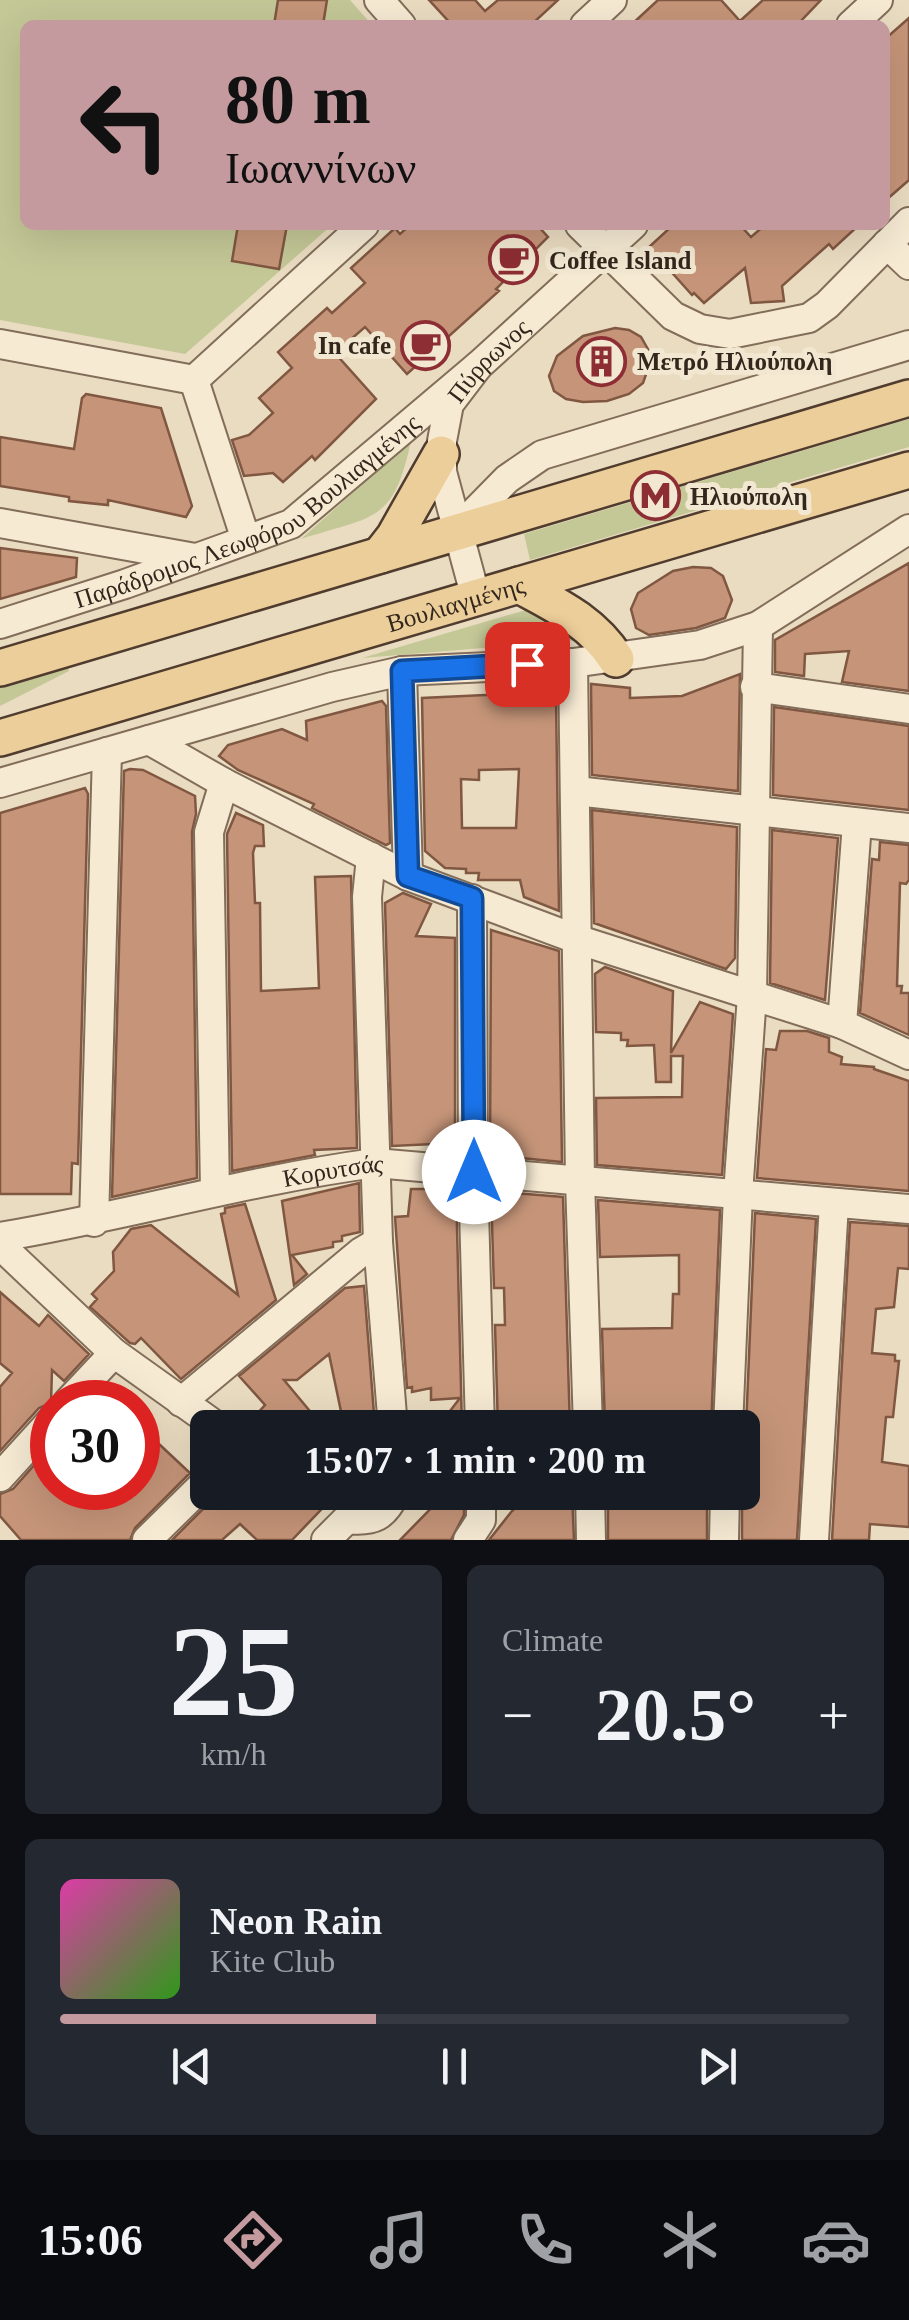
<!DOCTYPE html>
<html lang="en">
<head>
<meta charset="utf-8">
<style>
  body { margin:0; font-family:Georgia,serif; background:#242831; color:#f1f3f6; height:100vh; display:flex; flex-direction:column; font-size:38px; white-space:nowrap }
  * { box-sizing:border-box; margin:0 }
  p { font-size:32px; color:#9ea1a6 }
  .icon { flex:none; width:55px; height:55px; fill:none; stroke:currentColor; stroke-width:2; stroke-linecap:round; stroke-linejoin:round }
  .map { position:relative; height:1540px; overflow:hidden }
  .drawer { display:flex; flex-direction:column; gap:25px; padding:25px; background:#0d0f14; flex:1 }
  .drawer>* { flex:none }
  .hud { position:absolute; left:20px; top:20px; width:870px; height:210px; border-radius:15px; box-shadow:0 10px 40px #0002; background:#c49a9f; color:#111; overflow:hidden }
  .speed { position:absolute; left:30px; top:1380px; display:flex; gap:20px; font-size:50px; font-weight:700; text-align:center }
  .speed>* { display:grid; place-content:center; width:130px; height:130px; border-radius:50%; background:#171b24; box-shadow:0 10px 40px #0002; line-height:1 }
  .speed .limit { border:15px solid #d22; background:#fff; color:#111 }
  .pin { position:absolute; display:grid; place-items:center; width:85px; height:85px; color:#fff; margin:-42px; border-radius:20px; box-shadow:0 5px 15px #0006 }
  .me { position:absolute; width:110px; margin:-55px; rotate:0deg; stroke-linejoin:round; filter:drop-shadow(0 0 8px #0008) }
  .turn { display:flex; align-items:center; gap:35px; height:210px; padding:0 40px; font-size:45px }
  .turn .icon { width:130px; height:130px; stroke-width:2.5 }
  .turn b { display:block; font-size:70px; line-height:85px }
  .big { font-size:75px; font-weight:700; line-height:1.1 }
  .drawer .widget { flex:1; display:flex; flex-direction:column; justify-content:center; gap:15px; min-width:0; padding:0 35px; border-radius:15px; background:#242831 }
  .drawer .dial { align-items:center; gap:0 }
  .dial b { font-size:130px; line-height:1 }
  .song { display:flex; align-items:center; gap:30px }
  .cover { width:120px; height:120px; border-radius:15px; background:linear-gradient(135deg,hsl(320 70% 55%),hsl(110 70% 35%)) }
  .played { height:10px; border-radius:5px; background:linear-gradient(90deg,#c49a9f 40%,#363941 40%) }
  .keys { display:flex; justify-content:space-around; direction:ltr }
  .heat { display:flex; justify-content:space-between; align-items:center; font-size:55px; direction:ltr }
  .drawer .tiles { flex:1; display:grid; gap:25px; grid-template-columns:1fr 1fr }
  .widget:last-child { grid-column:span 2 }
  .trip { position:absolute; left:190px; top:1410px; width:570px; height:100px; border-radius:15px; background:#171b24; box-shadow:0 10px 40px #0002; font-weight:700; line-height:100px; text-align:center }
  .tabs { display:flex; height:160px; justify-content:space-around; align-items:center; background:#090b0e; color:#9ea1a6 }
  .tabs .icon { width:70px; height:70px }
  .tabs .selected { color:#c49a9f }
  .tabs b { font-size:45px; color:#f1f3f6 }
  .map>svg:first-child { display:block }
  .green { fill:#c4c796 }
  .building { fill:#c69579; stroke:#805741; stroke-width:2.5; fill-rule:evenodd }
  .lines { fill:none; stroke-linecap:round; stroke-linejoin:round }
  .minor-casing { stroke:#826d5a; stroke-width:32 }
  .major-casing { stroke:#503c2e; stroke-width:40 }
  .minor { stroke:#f6ead3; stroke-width:28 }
  .major { stroke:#ecce9a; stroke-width:35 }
  .route-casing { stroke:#114b97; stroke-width:25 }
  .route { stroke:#1a73e8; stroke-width:18 }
  .labels { text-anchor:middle; stroke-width:10; stroke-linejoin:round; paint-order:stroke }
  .poi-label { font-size:25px; font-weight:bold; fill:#33271d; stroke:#f2e7d0; text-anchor:start }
  .street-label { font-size:25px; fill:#33271d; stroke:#f2e7d0 }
</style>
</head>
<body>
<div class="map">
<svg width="909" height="1540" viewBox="0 0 909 1540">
  <rect width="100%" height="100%" fill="#eadcc1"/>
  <path class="green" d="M0 0H350L372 25H25V225H332L185 354 0 320Z
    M909 419V447L530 560 524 534Z
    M411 441C393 524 375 515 301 539Z
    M536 607 581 640 362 658Z
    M68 668 69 671 0 706V688Z"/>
  <path class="building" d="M278 0H327L323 25H274Z
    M429 0H475L485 11 498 0H558L531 25H452Z
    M658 0H721L740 21 763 0H821L797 25H631Z
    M909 18V180L885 201V39Z
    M238 225H287L279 269 232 261Z
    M410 225H537L548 237 496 289 499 291 407 374 365 327 335 353 376 399 315 460 312 456 283 482 273 473 244 476 232 440 249 435 273 413 259 398 292 368 278 352 327 308 332 313 365 283 351 268 395 228 400 234Z
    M673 225H740L751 237 765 225H859L833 249 829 244 782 286 784 301 751 303 745 268 704 303 694 293 692 295 649 247Z
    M615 328 629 330 641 337 649 351V366L643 383 629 394 607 401 583 402 566 399 554 391 549 376 557 356 583 336Z
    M86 394 161 408 192 506 186 517 108 500V505L69 501V497L0 486V437L74 449 82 398Z
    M0 548 77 558 76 577 0 599Z
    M909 563V691L842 682 849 651 805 654 804 676 775 672V640Z
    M693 567 711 568 723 576 732 600 725 618 696 628 649 635 636 628 631 609 638 593 673 571Z
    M740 674 738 791 592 775 591 684 630 688V698L682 696Z
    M506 694V698L549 696 556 699 559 911 524 897 520 880H478L479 873H466V869L445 868 425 851 422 698ZM519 769 516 828H462L461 779 479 780V770Z
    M382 701 386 706 390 843 386 845 312 808 314 804 238 770 219 756 228 745 282 729 307 740 306 721Z
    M774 707 909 726V810L773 795Z
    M130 769 143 770 195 796 196 814 192 832 197 1178 112 1197 124 771Z
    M85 788 88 794 78 1164 72 1163 71 1194H0V813Z
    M592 810 737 827 735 958 726 969 594 923Z
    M236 813 263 825 264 846H255L253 853 255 903H260L261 991 319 988 315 877 351 876 357 1148 314 1150 315 1155 232 1171 227 834Z
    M772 830 838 838 825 1000 770 983Z
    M880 842 909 845V880L906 884 900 883 897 986H902L901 993H909V1035L860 1013 872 859 879 860Z
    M403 893 431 904 416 936 455 938V1143L392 1146 385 903Z
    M491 930 559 951 562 1162 490 1155Z
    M605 967 673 991 671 1053 700 1002 733 1014 722 1175 597 1165 596 1098 682 1097 683 1056H671V1082H656L654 1045 627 1046 628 1040H621V1033L596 1032 595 974Z
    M780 1031H807L829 1038V1052L842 1057 841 1064 874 1067V1069L909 1081V1191L757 1178 766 1049 776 1050Z
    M359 1183 360 1232 342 1236V1241L333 1242V1247L292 1255 307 1274 294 1285 282 1201Z
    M429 1185 456 1188 462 1428H437L460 1398 431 1400V1388L412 1392V1387L407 1388 395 1217 408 1216 411 1189H428Z
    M491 1191 563 1197 570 1428H498L495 1325H505L504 1288H494Z
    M598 1200 720 1210 711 1428H605L602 1329 672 1328 673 1294H679V1255L600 1257Z
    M245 1204 276 1300 181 1379 141 1338 135 1344 130 1343 90 1307 97 1299 92 1294 114 1271 113 1252 131 1229 151 1225 238 1295 221 1214 225 1213V1208Z
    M755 1213 816 1219 797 1540H742V1492H749L752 1428H746Z
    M850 1222 909 1226V1269L898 1268 894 1307 876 1309 872 1353 895 1355V1361H899L893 1417H886L882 1462 909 1466V1527L870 1524 869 1540H832Z
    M364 1286 374 1414 343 1421 329 1354 297 1380H284L324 1428H244L265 1405 239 1376 345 1288Z
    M0 1292 39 1326 48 1315 89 1354 64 1381 52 1370 51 1403 39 1408 0 1451V1387L12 1373 0 1363Z
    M107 1386 122 1402H92Z
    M159 1444 190 1473 135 1528 130 1540H21L0 1516V1494L13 1489 52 1445V1488H138V1463Z
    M220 1492H338L292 1540H257L240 1524 222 1540H172Z
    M447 1492H464V1515L451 1540H400Z
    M533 1492H572L574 1540H489L512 1511Z
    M608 1492H707V1540H608Z"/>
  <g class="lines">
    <defs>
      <g id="minor">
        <path d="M379 0 401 25"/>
        <path d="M585 25 612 0"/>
        <path d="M851 25 878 0"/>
        <path d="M580 225 673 316 700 329 730 334 809 318 827 305 909 222"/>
        <path d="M887 244 909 265"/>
        <path d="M0 344 194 380"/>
        <path d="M194 380 364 225"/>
        <path d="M194 380 246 540"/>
        <path d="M0 523 195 558"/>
        <path d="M456 531 507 479 542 455 909 345"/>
        <path id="s1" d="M476 598 442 472V441L449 404 478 366 633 225"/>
        <path id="s2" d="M0 624 125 584 291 524 478 366"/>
        <path d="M573 663 580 1180 588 1428"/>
        <path d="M402 671 408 876"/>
        <path d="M755 687 909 709"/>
        <path d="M149 740 224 783 408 876 579 940 842 1024 909 1055"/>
        <path d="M0 783 332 687 402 671 573 663 700 645 758 626 909 529"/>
        <path d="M576 791 909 828"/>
        <path d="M371 857 367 897 378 1242 393 1428"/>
        <path d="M472 899 473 1173 480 1428"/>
        <path d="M842 1024 857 823"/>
        <path d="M215 1192 209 832 224 783"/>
        <path d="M94 1222 107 752"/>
        <path id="s3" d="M0 1237C126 1216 248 1180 375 1163L909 1209"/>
        <path d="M0 1245 114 1353 219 1428"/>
        <path d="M68 1402 114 1353"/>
        <path d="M181 1402 361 1252 378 1242"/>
        <path d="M728 1428 738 1194 752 995 758 626"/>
        <path d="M0 1477 52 1420"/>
        <path d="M590 1492 591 1540"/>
        <path d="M147 1540 208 1480"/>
        <path d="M326 1540 347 1519C374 1522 384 1517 396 1492"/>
        <path d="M468 1540 481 1520V1492"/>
        <path d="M724 1540 725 1492"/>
        <path d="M814 1540 834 1204"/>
      </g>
      <g id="major">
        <path d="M380 555 394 537 441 454"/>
        <path d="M519 585C556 605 593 622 616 659"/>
        <path d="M0 668 909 398"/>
        <path id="s4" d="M0 738 909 470"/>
      </g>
    </defs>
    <use href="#minor" class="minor-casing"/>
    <use href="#major" class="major-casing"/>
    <use href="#minor" class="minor"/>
    <use href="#major" class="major"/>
  </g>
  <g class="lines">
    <defs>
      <path id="route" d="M474 1172 472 898 408 876 402 671 527 664"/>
    </defs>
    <use href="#route" class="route-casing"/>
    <use href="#route" class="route"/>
  </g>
  <defs>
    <symbol id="cafe-ring" viewBox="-11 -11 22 22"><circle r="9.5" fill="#f2e7d0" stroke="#8d2e34" stroke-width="1.5"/><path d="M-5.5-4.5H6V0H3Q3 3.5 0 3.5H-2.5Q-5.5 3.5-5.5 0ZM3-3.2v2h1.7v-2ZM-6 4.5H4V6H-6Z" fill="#8d2e34"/></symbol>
    <symbol id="building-ring" viewBox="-11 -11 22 22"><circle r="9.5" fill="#f2e7d0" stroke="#8d2e34" stroke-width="1.5"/><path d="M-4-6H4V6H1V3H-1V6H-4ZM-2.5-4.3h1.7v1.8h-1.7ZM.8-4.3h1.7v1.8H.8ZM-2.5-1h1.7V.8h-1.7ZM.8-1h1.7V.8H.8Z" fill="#8d2e34"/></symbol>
    <symbol id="metro-ring" viewBox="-11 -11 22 22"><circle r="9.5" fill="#f2e7d0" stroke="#8d2e34" stroke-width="1.5"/><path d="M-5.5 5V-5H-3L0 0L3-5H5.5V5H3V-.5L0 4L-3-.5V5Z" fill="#8d2e34"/></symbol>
  </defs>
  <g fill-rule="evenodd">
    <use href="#cafe-ring" x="486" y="232" width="55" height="55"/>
    <use href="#cafe-ring" x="398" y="318" width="55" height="55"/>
    <use href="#building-ring" x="574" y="334" width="55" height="55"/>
    <use href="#metro-ring" x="628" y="468" width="55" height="55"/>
  </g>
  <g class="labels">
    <g class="poi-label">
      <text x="549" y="269">Coffee Island</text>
      <text x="391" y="354" text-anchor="end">In cafe</text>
      <text x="637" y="370">Μετρό Ηλιούπολη</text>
      <text x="690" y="505">Ηλιούπολη</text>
    </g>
    <g class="street-label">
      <text dy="9" stroke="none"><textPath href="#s1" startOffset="258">Πύρρωνος</textPath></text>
      <text dy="9" stroke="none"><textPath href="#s2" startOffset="275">Παράδρομος Λεωφόρου Βουλιαγμένης</textPath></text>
      <text dy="9" stroke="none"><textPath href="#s4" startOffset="475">Βουλιαγμένης</textPath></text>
      <text dy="9" stroke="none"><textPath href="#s3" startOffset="340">Κορυτσάς</textPath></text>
    </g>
  </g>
</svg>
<div class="speed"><div class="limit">30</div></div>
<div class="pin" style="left:527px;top:664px;background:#d93025"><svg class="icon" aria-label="arrive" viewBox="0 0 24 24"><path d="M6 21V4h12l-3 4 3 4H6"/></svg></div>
<svg class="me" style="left:474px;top:1172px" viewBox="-20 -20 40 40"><circle r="19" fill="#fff"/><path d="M0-13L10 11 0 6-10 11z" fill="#1a73e8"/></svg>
<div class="trip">15:07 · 1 min · 200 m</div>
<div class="hud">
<div class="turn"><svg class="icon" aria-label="left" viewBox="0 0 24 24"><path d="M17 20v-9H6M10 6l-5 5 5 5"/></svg><div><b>80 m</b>Ιωαννίνων</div></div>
</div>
</div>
<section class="drawer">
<div class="tiles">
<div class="widget dial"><b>25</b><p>km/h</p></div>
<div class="widget"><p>Climate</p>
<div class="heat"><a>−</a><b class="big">20.5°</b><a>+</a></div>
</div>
<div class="widget">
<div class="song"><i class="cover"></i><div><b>Neon Rain</b><p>Kite Club</p></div></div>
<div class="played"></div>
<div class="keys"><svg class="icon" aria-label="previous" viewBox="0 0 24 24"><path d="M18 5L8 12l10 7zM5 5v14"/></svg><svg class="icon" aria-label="pause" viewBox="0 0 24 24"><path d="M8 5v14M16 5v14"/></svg><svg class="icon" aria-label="next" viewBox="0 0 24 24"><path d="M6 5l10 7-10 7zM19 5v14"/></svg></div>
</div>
</div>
</section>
<nav class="tabs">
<b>15:06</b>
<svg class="icon selected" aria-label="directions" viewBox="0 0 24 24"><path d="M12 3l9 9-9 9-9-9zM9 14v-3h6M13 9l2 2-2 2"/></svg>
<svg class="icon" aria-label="music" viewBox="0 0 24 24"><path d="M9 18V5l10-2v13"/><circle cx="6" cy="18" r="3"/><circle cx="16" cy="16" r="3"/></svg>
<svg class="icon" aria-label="phone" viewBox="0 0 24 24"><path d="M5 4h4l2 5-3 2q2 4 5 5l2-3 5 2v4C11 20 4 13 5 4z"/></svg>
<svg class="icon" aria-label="climate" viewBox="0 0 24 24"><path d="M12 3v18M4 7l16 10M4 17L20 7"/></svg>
<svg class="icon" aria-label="car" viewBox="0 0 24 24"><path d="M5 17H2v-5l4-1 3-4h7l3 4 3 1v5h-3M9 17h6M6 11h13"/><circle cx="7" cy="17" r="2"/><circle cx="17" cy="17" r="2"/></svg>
</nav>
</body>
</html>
